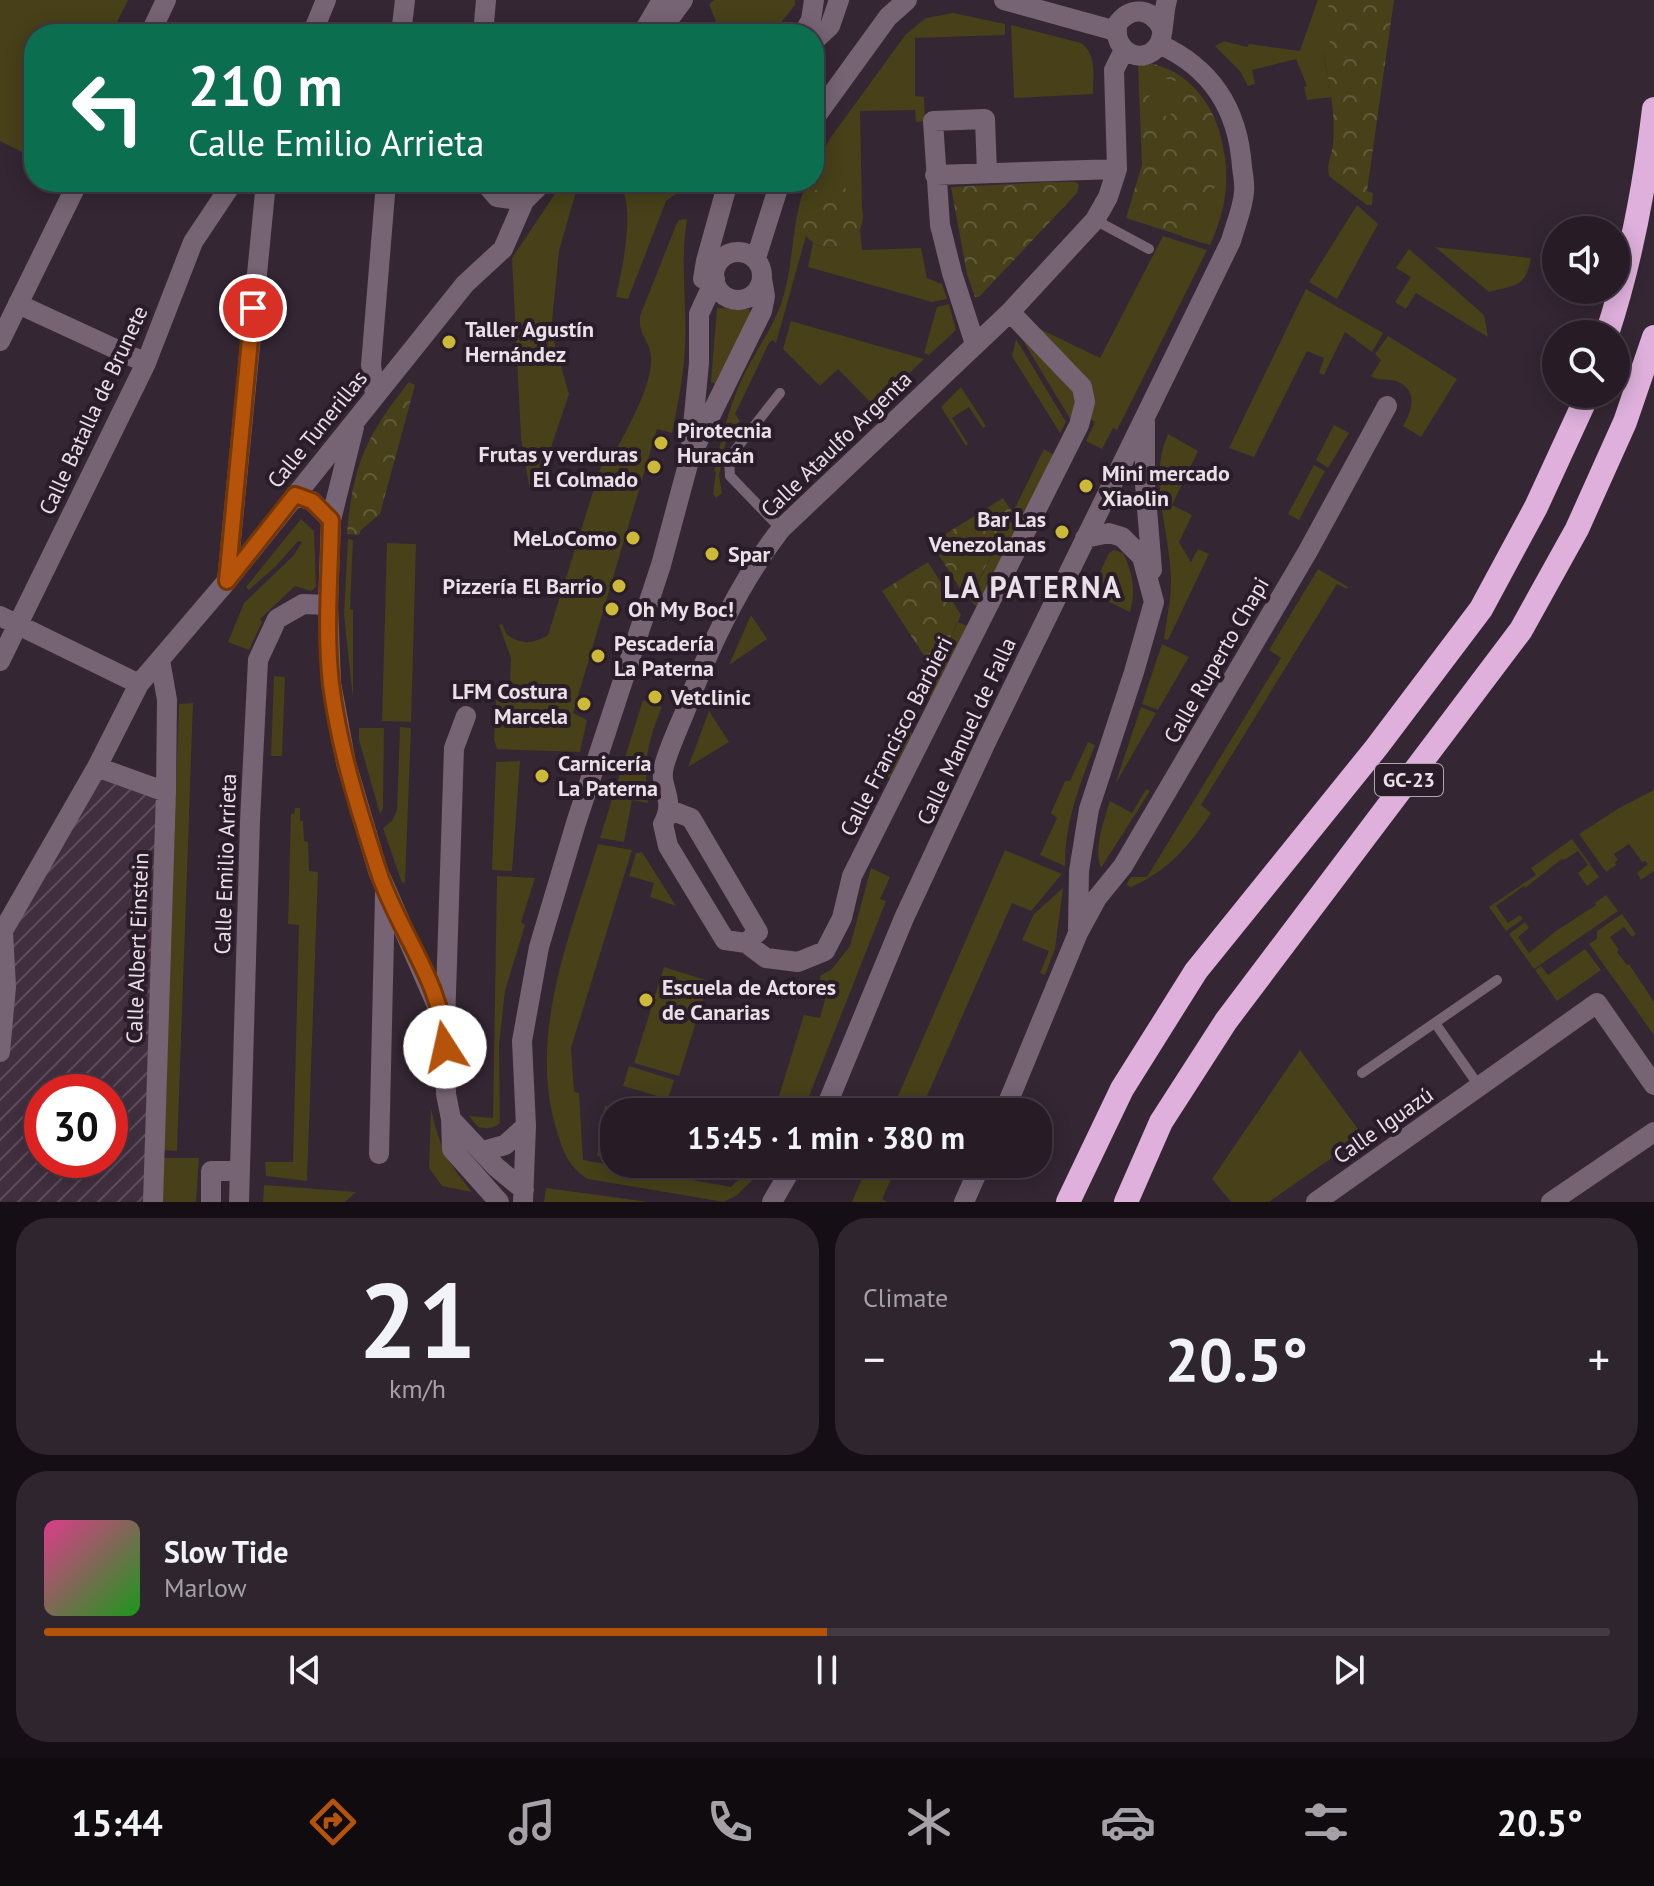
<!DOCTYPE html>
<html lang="en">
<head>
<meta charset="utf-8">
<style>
  body { margin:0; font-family:"PT Sans",sans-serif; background:#2f252e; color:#f1f3f6; height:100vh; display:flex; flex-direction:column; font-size:30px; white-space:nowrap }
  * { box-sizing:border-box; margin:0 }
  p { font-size:26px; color:#a4a1a7 }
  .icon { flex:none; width:44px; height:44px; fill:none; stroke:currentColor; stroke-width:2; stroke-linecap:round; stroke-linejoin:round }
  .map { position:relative; height:1202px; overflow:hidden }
  .side { display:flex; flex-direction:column; gap:16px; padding:16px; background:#150f15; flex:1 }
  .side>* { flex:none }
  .guide { position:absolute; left:24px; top:24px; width:800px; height:168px; border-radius:32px; box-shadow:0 4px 20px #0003,0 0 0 2px #433a43; background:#0b6e4f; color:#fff; overflow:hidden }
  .buttons { position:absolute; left:1542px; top:216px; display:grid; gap:16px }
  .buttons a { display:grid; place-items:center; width:88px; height:88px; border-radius:50%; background:#271c26; box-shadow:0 4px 20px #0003,0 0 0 2px #433a43; font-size:40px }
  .speed { position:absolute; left:24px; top:1074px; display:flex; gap:16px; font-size:40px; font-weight:700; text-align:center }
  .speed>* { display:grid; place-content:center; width:104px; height:104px; border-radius:50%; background:#271c26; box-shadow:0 4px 20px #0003,0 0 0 2px #433a43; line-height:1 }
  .speed .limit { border:12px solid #d22; background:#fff; color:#111 }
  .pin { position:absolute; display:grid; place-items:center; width:68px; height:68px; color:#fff; margin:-34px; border:4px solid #fff; border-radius:50%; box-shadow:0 2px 8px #0007 }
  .me { position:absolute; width:88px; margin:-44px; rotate:350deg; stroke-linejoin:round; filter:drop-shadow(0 0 6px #0008) }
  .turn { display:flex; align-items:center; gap:28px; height:168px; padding:0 32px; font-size:36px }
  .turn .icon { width:104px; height:104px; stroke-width:2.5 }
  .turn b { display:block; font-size:56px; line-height:68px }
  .big { font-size:60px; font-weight:600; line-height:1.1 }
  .side .tile { flex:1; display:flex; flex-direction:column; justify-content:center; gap:12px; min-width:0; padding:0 28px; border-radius:32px; background:#2f252e }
  .side .dial { align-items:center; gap:0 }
  .dial b { font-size:104px; line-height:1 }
  .song { display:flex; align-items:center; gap:24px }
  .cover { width:96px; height:96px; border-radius:12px; background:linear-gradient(135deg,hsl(330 70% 55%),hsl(120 70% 35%)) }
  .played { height:8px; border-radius:4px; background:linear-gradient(90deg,#b45309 50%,#433a43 50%) }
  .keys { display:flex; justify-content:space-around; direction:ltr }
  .heat { display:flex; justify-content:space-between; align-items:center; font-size:44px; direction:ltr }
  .side .tiles { flex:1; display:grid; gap:16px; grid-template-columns:1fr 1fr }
  .tile:last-child { grid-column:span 2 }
  .trip { position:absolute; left:600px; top:1098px; width:452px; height:80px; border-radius:32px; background:#271c26; box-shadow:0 4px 20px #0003,0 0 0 2px #433a43; font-weight:600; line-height:80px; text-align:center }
  .menu { display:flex; height:128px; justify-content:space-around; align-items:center; background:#100b0f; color:#a4a1a7 }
  .menu .icon { width:56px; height:56px }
  .menu .on { color:#b45309 }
  .menu b { font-size:36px; color:#f1f3f6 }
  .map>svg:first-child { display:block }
  .industrial { fill:url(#industrial-furrows); fill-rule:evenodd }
  .park { fill:url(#park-crowns) }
  .garden { fill:#474019 }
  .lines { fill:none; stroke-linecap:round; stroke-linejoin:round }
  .service { stroke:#766374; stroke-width:10 }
  .minor { stroke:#766374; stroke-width:20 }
  .tertiary { stroke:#766374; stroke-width:20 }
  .motorway { stroke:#deb0db; stroke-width:24 }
  .route-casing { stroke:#753606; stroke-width:20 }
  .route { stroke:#b45309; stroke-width:14 }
  .poi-dot { fill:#ccb938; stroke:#2a1c29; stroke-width:3 }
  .labels { text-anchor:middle; stroke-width:8; stroke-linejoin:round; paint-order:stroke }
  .shield { fill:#2a1c29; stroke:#b0a5af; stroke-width:2 }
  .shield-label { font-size:20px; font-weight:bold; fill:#e9e0e8 }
  .poi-label { font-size:22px; font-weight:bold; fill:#e9e0e8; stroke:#2a1c29; text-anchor:start }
  .street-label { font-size:22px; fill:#e9e0e8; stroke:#2a1c29 }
  .district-label { font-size:30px; font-weight:bold; letter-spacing:2px; fill:#e9e0e8; stroke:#2a1c29 }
</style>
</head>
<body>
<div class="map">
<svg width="1654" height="1202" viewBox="0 0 1654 1202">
  <defs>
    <pattern id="industrial-furrows" width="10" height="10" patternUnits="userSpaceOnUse" patternTransform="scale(2)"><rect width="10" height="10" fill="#412f40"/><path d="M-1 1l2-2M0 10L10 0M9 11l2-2" fill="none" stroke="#5c4d5c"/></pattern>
    <pattern id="park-crowns" width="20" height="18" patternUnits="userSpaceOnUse" patternTransform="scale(2)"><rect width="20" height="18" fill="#474019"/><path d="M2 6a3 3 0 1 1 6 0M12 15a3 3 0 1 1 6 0" fill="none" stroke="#625b3a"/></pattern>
  </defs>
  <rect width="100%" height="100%" fill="#342633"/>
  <path class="industrial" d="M101 775 176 804 161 1202H0V950ZM42 1092H110V1160H42Z"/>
  <path class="park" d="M1318 0H1394L1367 191 1373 193 1372 205H1367L1329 176C1326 164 1332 155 1333 144 1336 113 1329 82 1323 52L1300 51Z
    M1145 61C1156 65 1169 68 1179 75 1233 112 1235 190 1210 245L1126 218 1142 165 1138 62Z
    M1051 182H1076L1079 185 1077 193 979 297H975L967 274 951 187Z
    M799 216a32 32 0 1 1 64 0a32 32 0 1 1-64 0Z
    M409 382 415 385 380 514 361 530 359 535 347 534C353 464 366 436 409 382Z
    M1003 498 1013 513 968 601 931 543Z
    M928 562 961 615 934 671 882 591Z"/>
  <path class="garden" d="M0 0H128L111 34H34V158L0 141Z
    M714 0H795V5L772 34H715L716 22 709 4Z
    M1318 0H1330L1324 23 1333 54 1323 53 1332 97 1307 100 1304 87 1307 86 1296 59 1252 70 1255 84 1248 86 1240 71 1215 46 1224 41 1247 47 1249 44 1300 51Z
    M953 13 1005 24V35L915 38V96L924 97 925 121 916 122 915 110 860 111 862 210 852 192 838 185H824L806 196 799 217 806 236 776 343 772 340 769 343 735 414 740 421 726 440 719 475 722 493 716 498 713 494 716 472 714 471C721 440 728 410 741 381 753 354 771 332 781 304 795 264 790 221 807 182H814V167L831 137 906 34 926 18Z
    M1011 25 1081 43C1097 54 1093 76 1093 94L1014 98Z
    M1154 76 1179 82 1170 117 1146 111Z
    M1224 152C1230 186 1224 214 1210 245L1182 237C1200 211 1223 185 1224 152Z
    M563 182H583L577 188 559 251 551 331 569 394 537 489 529 485 521 437 512 258Z
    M618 182H693L666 201 628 299 616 297C622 269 637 204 618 182Z
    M1357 205 1378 224 1337 299 1309 282Z
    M687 219C680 262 687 303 685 346 684 375 678 404 672 433L657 429 573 713 587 720 580 752 497 749 494 740 497 683 510 682 511 658 499 625 502 624 507 635C523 645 532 644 548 635L603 460 610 462C623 435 653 387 651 357 650 340 638 335 640 316L676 225 679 220Z
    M860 230 862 250 921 248 927 278 942 284 947 299 932 302 808 267 813 243C832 253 849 247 860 230Z
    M1163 236 1207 250 1117 430 1113 428 1102 449 1086 441 1095 422 1090 419 1094 398 1038 328 1100 358Z
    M1435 247 1531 258C1526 288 1514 285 1489 292Z
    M1409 249 1484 315 1488 337 1416 293 1406 309 1395 302 1411 277 1396 268Z
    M1306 289 1383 333 1372 352 1345 332 1324 375 1319 373 1324 358 1307 351 1254 457 1229 448Z
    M949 304 956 330 929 355 924 353 937 307Z
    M717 308 749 309 752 315 715 384 711 382Z
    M791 321 924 359 875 407 838 369 820 386 783 349Z
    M1388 336 1457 379 1421 437 1403 426C1412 410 1419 390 1396 381 1386 378 1380 382 1371 376L1381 360 1375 354Z
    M1016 339 1066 422 1060 433 1012 356Z
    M1022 339 1076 393 1072 422Z
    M961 387 986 426 983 428 969 407 952 418 968 444 966 446 941 407Z
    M1334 425 1349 433 1328 468 1316 460Z
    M1168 434 1198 451 1172 505 1192 515 1179 542 1191 562 1198 549 1209 554 1168 640 1164 639C1166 620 1171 601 1171 582 1171 533 1147 481 1168 434Z
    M1044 449 1056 456 981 608 974 605 970 599Z
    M1314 465 1325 471 1299 520 1288 514Z
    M301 519 314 531 316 587 311 591 295 586 260 619 262 622 249 650 228 642 244 603 294 555 302 542 298 541 276 566 249 590 246 587Z
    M348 539 353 540 350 609 353 610V698L344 615Z
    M387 543 416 544 411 722 382 721Z
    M1114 550 1123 553C1133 573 1136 590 1130 612L1090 593 1109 553Z
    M1318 569 1348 587 1347 589 1337 584 1201 805 1211 813C1190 845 1167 872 1131 887L1126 885 1131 877H1147L1281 658 1269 650Z
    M751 615 767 639 729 665Z
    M958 622 970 627 895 780 884 775 906 732 914 734 931 700 925 688Z
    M1162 644 1189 657 1158 710 1142 704Z
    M274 676 285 677 282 756H271Z
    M643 700 662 707C647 743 643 764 648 803L632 800 624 842 600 838Z
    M193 703 177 1151 163 1150 179 704Z
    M1141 707 1156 713 1115 785Z
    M709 711 729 742 688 767Z
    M400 727 411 728 405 882 402 883 383 828 392 821 397 810Z
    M359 728H384L383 808 380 814 359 740Z
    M1088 742 1095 745C1080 784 1064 824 1065 866L1040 855 1057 818 1051 813 1065 781H1070Z
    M520 761 512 871 492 870 496 762Z
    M1146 789 1150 791 1101 868C1093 850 1104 820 1110 801L1132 813Z
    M1654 790V871L1641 880 1637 873 1648 864 1645 861 1642 862 1629 844 1614 854 1618 860 1615 862 1616 865 1606 872 1579 834 1619 808Z
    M295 808H300V821H303L304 841 308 842 309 871 318 872 307 1181 266 1176 265 1162H293L299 925 288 924 291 814H294Z
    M1572 839 1599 877 1587 886 1578 873 1588 865 1578 851 1564 860 1562 859 1525 888 1524 886 1496 906 1508 923 1520 915 1523 919 1506 931 1489 907 1536 875 1531 868Z
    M598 844 632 850 571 1048 574 1092 579 1093 583 1160 731 1187 754 1164H769L737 1195 724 1202 588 1179C570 1168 564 1154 558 1135 526 1036 570 937 598 844Z
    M1005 850 1062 874 1031 911 1012 903 920 1112H891Z
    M642 852 676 906 650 897 654 883 629 876 636 853Z
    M871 868 890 877 880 899 886 901 804 1109 803 1112H774L804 1015 820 1018 827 992 821 990 820 976 832 969 850 946Z
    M497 876 535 878 521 922 525 925 505 991 499 1045 500 1123C493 1129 487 1129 478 1127L469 1116 493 1118Z
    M1063 888 1055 949 1045 975 1040 973 1049 951 1022 940 1034 914Z
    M1606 895 1618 911 1534 969 1509 934 1525 922 1529 928 1518 937 1529 953 1556 931 1596 905 1595 903Z
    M1622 914 1636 934 1632 937 1624 927 1610 937 1619 950 1617 952 1627 965 1629 964 1654 1002V1035L1589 944 1597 939V931Z
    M1585 949 1601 970 1557 1001 1535 970 1541 966 1548 975Z
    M664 967 709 981 679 1076 634 1063Z
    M1300 1050 1363 1136 1269 1202H1231L1212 1179Z
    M629 1066 674 1080 668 1099 623 1086Z
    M605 1106 640 1112H614V1159L597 1156Z
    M431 1109C440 1148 447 1161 472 1192L442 1186 429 1168Z
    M163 1158H199L196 1202H161Z
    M641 1164H738L735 1180Z
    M868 1164H898L882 1199 887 1202H852Z
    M264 1185 356 1192 345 1202H263Z
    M546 1188 649 1202H544Z"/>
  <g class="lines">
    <path class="service" d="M1095 220 1149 249
      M780 393 729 458 730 476 781 529
      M1435 1023 1479 1086
      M1362 1073 1497 980"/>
    <path class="minor" d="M1004 0 1116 31
      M1161 27C1151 8 1131 6 1118 23 1110 52 1145 68 1159 44 1164 36 1163 12 1167 0
      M312 34 326 0
      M401 34 405 0
      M483 34 486 0
      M642 34 662 0
      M651 34 672 15 683 0
      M803 34 811 20 814 0
      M814 41 830 26 839 0
      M814 119 888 17 907 0
      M935 175 1117 169
      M484 182 497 197 524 201
      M714 276a24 24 0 1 1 48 0a24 24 0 1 1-48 0Z
      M756 258 780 182
      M703 279 706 261 728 182
      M18 304 146 363
      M975 344 952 273 940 225 933 121 985 119 987 173
      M375 394 371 365 386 182
      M1145 422V484L1152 570
      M354 427 331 520 328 605 331 683 346 763 378 871 445 1024
      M697 443 762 311 765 296 762 279
      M295 495 312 501 331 520
      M227 581 266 182
      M0 616 139 684
      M0 661 146 363 193 242 233 182
      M466 716 454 748 445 1024 446 1094 451 1119 452 1149 499 1202
      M97 767 166 792
      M670 810 691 818 758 932 746 943 725 940 668 846 663 824C677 798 658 788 664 766 669 748 677 731 684 714 709 647 738 585 781 529L1010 312 1095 220 1108 197 1117 169 1114 70 1124 50
      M1078 929 1079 871 1089 809 1134 672 1154 602 1142 557 1122 537 1109 533 1085 538
      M0 936 97 767 139 684 227 581 465 284 503 249 524 201 543 182
      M746 943 766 958 798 962 825 951 842 918 852 876 1079 425 1085 402 1082 387 1010 312
      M0 1052 6 987 3 932
      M824 1112 904 918 988 738 1231 241C1235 226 1243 208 1244 192 1245 184 1243 175 1242 167 1238 109 1212 68 1159 44
      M1004 1112 1078 933 1097 898 1123 866 1308 551 1387 406
      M451 1119 496 1167 524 1190
      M483 1151 505 1145 526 1126
      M379 1154 385 894
      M153 1202 166 792 167 700 160 660
      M211 1202V1171H239
      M239 1202 250 821 258 660 277 619 303 604 328 605
      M523 1202 526 1126 522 1041 539 947 576 823 661 565 690 457 699 363V314L715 279
      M772 1202 794 1164
      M964 1202 981 1164
      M1316 1202 1597 1003 1654 1085
      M1551 1202 1654 1132"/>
    <path class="tertiary" d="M150 34 166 0
      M0 341 78 182"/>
    <path class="motorway" d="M1607 334C1631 261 1645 185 1654 109
      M1068 1202 1122 1089 1196 971 1376 748 1481 609 1536 507 1588 394
      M1126 1202 1161 1122 1226 1021 1521 630 1577 529 1625 422 1654 337"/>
  </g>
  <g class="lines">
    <defs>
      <path id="route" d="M253 308 227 581 295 495 312 501 331 520C330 574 325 630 331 684 339 748 359 811 379 873 398 931 444 985 445 1047"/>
    </defs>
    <use href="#route" class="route-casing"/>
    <use href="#route" class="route"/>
  </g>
  <g class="poi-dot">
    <circle cx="449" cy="342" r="8"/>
    <circle cx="661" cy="443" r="8"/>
    <circle cx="654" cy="467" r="8"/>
    <circle cx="1086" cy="486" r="8"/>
    <circle cx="1062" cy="532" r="8"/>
    <circle cx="633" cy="538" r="8"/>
    <circle cx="712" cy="554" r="8"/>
    <circle cx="619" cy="586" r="8"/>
    <circle cx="612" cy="609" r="8"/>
    <circle cx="598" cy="656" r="8"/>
    <circle cx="655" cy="697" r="8"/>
    <circle cx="584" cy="704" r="8"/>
    <circle cx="542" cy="776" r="8"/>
    <circle cx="646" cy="1000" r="8"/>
  </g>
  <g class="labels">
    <rect class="shield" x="1375" y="764" width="68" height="32" rx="6"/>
    <g class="shield-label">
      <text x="1409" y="787">GC-23</text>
    </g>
    <g class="poi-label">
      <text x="465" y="337">Taller Agustín<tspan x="465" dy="25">Hernández</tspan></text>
      <text x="677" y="438">Pirotecnia<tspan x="677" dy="25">Huracán</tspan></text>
      <text x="638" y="462" text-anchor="end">Frutas y verduras<tspan x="638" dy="25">El Colmado</tspan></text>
      <text x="1102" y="481">Mini mercado<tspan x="1102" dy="25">Xiaolin</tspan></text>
      <text x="1046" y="527" text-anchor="end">Bar Las<tspan x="1046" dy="25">Venezolanas</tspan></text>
      <text x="617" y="546" text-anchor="end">MeLoComo</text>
      <text x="728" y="562">Spar</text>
      <text x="603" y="594" text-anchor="end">Pizzería El Barrio</text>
      <text x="628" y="617">Oh My Boc!</text>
      <text x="614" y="651">Pescadería<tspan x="614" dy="25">La Paterna</tspan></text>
      <text x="568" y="699" text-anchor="end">LFM Costura<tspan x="568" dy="25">Marcela</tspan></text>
      <text x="671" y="705">Vetclinic</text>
      <text x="558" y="771">Carnicería<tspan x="558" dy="25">La Paterna</tspan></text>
      <text x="662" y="995">Escuela de Actores<tspan x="662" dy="25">de Canarias</tspan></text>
    </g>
    <g class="street-label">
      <text transform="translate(93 410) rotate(-65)" y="8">Calle Batalla de Brunete</text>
      <text transform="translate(317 429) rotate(-51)" y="8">Calle Tunerillas</text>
      <text transform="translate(836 444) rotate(-44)" y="8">Calle Ataulfo Argenta</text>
      <text transform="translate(1216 660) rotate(-60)" y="8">Calle Ruperto Chapi</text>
      <text transform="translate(966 731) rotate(-65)" y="8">Calle Manuel de Falla</text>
      <text transform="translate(896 736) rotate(-63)" y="8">Calle Francisco Barbieri</text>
      <text transform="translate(225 864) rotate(-88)" y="8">Calle Emilio Arrieta</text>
      <text transform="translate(137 948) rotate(-88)" y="8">Calle Albert Einstein</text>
      <text transform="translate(1383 1125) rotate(-35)" y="8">Calle Iguazú</text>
    </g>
    <g class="district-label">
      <text x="1033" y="598">LA PATERNA</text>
    </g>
  </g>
</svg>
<div class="buttons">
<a><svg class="icon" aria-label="sound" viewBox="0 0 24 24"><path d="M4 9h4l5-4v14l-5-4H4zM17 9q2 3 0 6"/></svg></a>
<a><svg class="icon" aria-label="search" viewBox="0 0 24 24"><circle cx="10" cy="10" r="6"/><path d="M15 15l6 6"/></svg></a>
</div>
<div class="speed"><div class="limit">30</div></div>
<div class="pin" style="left:253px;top:308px;background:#d93025"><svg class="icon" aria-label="arrive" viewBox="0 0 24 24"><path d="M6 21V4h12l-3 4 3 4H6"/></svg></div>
<svg class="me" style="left:445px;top:1047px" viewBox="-20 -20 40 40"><circle r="19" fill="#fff"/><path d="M0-13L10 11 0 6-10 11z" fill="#b45309"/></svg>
<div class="trip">15:45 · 1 min · 380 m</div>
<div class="guide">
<div class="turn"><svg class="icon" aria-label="left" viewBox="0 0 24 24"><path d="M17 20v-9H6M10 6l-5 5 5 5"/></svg><div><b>210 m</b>Calle Emilio Arrieta</div></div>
</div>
</div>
<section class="side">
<div class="tiles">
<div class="tile dial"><b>21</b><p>km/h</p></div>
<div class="tile"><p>Climate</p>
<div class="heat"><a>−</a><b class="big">20.5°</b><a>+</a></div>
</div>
<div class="tile">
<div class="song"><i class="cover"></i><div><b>Slow Tide</b><p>Marlow</p></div></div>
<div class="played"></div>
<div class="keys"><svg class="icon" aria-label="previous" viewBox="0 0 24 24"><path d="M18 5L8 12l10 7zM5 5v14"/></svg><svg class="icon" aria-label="pause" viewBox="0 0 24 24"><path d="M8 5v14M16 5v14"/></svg><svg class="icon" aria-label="next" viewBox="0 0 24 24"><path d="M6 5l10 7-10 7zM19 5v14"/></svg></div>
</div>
</div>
</section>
<nav class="menu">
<b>15:44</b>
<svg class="icon on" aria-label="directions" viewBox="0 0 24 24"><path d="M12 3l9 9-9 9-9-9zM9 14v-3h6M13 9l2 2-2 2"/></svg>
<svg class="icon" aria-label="music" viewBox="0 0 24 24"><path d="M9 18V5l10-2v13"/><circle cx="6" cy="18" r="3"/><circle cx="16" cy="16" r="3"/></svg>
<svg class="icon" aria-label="phone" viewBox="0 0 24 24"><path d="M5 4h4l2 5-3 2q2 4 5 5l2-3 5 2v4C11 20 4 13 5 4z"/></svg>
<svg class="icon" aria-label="climate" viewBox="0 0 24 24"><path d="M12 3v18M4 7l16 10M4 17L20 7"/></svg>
<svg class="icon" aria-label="car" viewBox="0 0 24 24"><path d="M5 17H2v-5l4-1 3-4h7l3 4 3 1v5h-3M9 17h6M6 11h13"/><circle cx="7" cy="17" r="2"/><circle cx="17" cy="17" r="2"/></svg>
<svg class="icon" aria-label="filters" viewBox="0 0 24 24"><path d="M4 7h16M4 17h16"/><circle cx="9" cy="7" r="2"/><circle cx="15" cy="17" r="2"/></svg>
<b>20.5°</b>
</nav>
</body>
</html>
